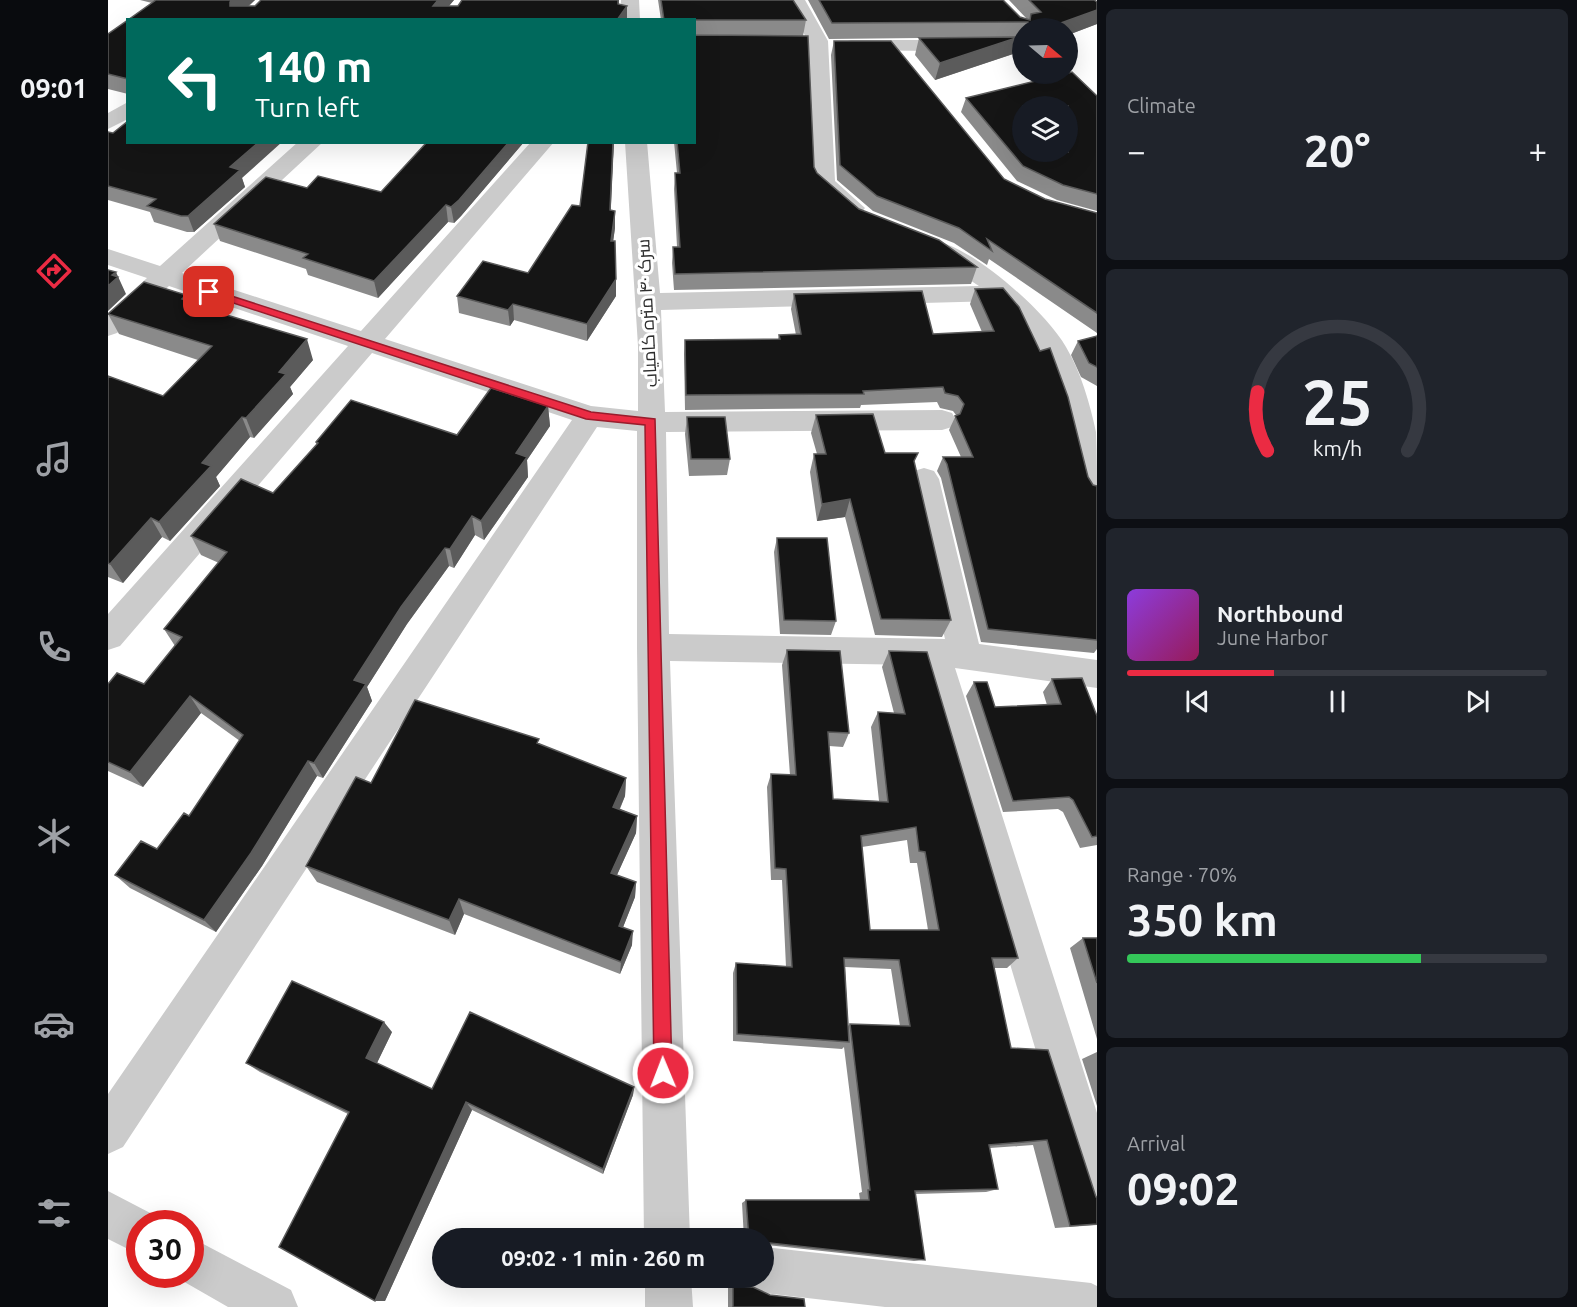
<!DOCTYPE html>
<html lang="en">
<head>
<meta charset="utf-8">
<style>
  body { margin:0; font-family:Ubuntu,Cairo,sans-serif; background:#20242c; color:#f1f3f6; height:100vh; display:flex; flex-direction:column; font-size:22px; white-space:nowrap }
  * { box-sizing:border-box; margin:0 }
  p { font-size:20px; color:#9ea1a6 }
  .icon { flex:none; width:33px; height:33px; fill:none; stroke:currentColor; stroke-width:2; stroke-linecap:round; stroke-linejoin:round }
  .map { position:relative; flex:1; overflow:hidden }
  .panel { display:flex; flex-direction:column; gap:9px; padding:9px; background:#0d0f14; width:480px }
  .panel>* { flex:none }
  .hud { position:absolute; left:18px; top:18px; width:570px; height:126px; border-radius:0px; box-shadow:0 6px 24px #0002; background:#00695c; color:#fff; overflow:hidden }
  .needle { width:39px; rotate:109deg }
  .fabs { position:absolute; left:904px; top:18px; display:grid; gap:12px }
  .fabs a { display:grid; place-items:center; width:66px; height:66px; border-radius:50%; background:#171b24; box-shadow:0 6px 24px #0002; font-size:30px }
  .speed { position:absolute; left:18px; top:1210px; display:flex; gap:12px; font-size:30px; font-weight:700; text-align:center }
  .speed>* { display:grid; place-content:center; width:78px; height:78px; border-radius:50%; background:#171b24; box-shadow:0 6px 24px #0002; line-height:1 }
  .speed .limit { border:9px solid #d22; background:#fff; color:#111 }
  .pin { position:absolute; display:grid; place-items:center; width:51px; height:51px; color:#fff; margin:-26px; border-radius:12px; box-shadow:0 3px 9px #0006 }
  .me { position:absolute; width:66px; margin:-33px; rotate:359deg; stroke-linejoin:round; filter:drop-shadow(0 0 4px #0008) }
  .turn { display:flex; align-items:center; gap:21px; height:126px; padding:0 30px; font-size:27px }
  .turn .icon { width:78px; height:78px; stroke-width:2.5 }
  .turn b { display:block; font-size:42px; line-height:51px }
  .big { font-size:45px; font-weight:700; line-height:1.1 }
  .panel .tile { flex:1; display:flex; flex-direction:column; justify-content:center; gap:9px; min-width:0; padding:0 21px; border-radius:9px; background:#20242c }
  .panel .dial { align-items:center; gap:0 }
  .dial svg { height:156px; overflow:visible; fill:none; stroke:#363941; stroke-width:7; stroke-linecap:round; text-anchor:middle }
  .dial text { fill:#f1f3f6; stroke:none }
  .song { display:flex; align-items:center; gap:18px }
  .cover { width:72px; height:72px; border-radius:9px; background:linear-gradient(135deg,hsl(270 70% 55%),hsl(330 70% 35%)) }
  .played { height:6px; border-radius:3px; background:linear-gradient(90deg,#eb2b43 35%,#363941 35%) }
  .keys { display:flex; justify-content:space-around; direction:ltr }
  .heat { display:flex; justify-content:space-between; align-items:center; font-size:33px; direction:ltr }
  .charge { height:9px; border-radius:4px; background:linear-gradient(90deg,#34c759 70%,#363941 0) }
  .trip { position:absolute; left:324px; top:1228px; width:342px; height:60px; border-radius:30px; background:#171b24; box-shadow:0 6px 24px #0002; font-weight:700; line-height:60px; text-align:center }
  main { display:flex; flex:1; min-height:0 }
  .tab-bar { display:flex; flex-direction:column; width:108px; justify-content:space-around; align-items:center; background:#090b0e; color:#9ea1a6 }
  .tab-bar .icon { width:42px; height:42px }
  .tab-bar .on { color:#eb2b43 }
  .tab-bar b { font-size:27px; color:#f1f3f6 }
  .map>svg:first-child { display:block }
  .lines { fill:none; stroke-linecap:round; stroke-linejoin:round }
  .minor { fill:#cbcbcb; fill-rule:evenodd }
  .wall { fill:#8a8a8a; fill-rule:evenodd }
  .shaded-wall { fill:#5b5b5b }
  .building { fill:#151515; stroke:#5b5b5b; stroke-width:1.5; fill-rule:evenodd }
  .route { fill:#eb2b43; stroke:#991c2c; stroke-width:1.5 }
  .labels { text-anchor:middle; stroke-width:6; stroke-linejoin:round; paint-order:stroke }
  .street-label { font-size:18px; fill:#2e2e2e; stroke:#fff }
</style>
</head>
<body>
<main>
<nav class="tab-bar">
<b>09:01</b>
<svg class="icon on" aria-label="directions" viewBox="0 0 24 24"><path d="M12 3l9 9-9 9-9-9zM9 14v-3h6M13 9l2 2-2 2"/></svg>
<svg class="icon" aria-label="music" viewBox="0 0 24 24"><path d="M9 18V5l10-2v13"/><circle cx="6" cy="18" r="3"/><circle cx="16" cy="16" r="3"/></svg>
<svg class="icon" aria-label="phone" viewBox="0 0 24 24"><path d="M5 4h4l2 5-3 2q2 4 5 5l2-3 5 2v4C11 20 4 13 5 4z"/></svg>
<svg class="icon" aria-label="climate" viewBox="0 0 24 24"><path d="M12 3v18M4 7l16 10M4 17L20 7"/></svg>
<svg class="icon" aria-label="car" viewBox="0 0 24 24"><path d="M5 17H2v-5l4-1 3-4h7l3 4 3 1v5h-3M9 17h6M6 11h13"/><circle cx="7" cy="17" r="2"/><circle cx="17" cy="17" r="2"/></svg>
<svg class="icon" aria-label="filters" viewBox="0 0 24 24"><path d="M4 7h16M4 17h16"/><circle cx="9" cy="7" r="2"/><circle cx="15" cy="17" r="2"/></svg>
</nav>
<div class="map">
<svg width="989" height="1307" viewBox="0 0 989 1307">
  <rect width="100%" height="100%" fill="#fff"/>
  <g class="lines">
    <path class="minor" d="M513 0H531L532 20H512Z
      M676 0H697L720 41 727 181 757 208 753 213H737L705 183 700 41 681 6Z
      M743 40H915V52L736 50 733 46 736 42Z
      M20 102V119L0 129V113Z
      M190 142H215L74 273 253 331 423 142H446L277 339 483 406 530 411V346L517 142H539L552 293 871 286 820 253 817 248 820 243 829 241C869 251 937 311 958 347 973 372 982 404 988 432 989 454 989 479 989 501L979 498 974 490 950 393 934 352 890 301 553 310 557 412 834 410 844 413 848 420 844 427 834 430 558 432 561 634 837 639 801 479 806 471 816 468 826 471 831 479 871 644 989 660V688L847 668 989 1113V1204L973 1198 967 1182 813 665 562 661 582 1239H536L529 647V431L489 427 15 1147 0 1154V1094L464 420 264 353 12 646 0 650V614L240 346 61 286 9 333 0 336V313L39 278 0 265V249L52 266Z
      M0 1191 48 1216 51 1224H32V1255L0 1239Z
      M82 1237 183 1290 190 1307H120L66 1276 82 1275Z
      M656 1247 983 1283 989 1286V1307H777L656 1293 640 1286 636 1278H656Z
      M537 1278H583L585 1307H537Z"/>
  </g>
  <path class="wall" d="M32 0H147L141 6H147L153 0H346L341 6H350L354 0H511V4L519 20 44 3Z
    M550 0H685L698 20 695 36 706 167 709 173 751 209 869 267 863 284 566 290 564 263 565 247H569L566 189 567 173H569L566 142H586V20H553Z
    M700 0H895L912 17 919 19 901 0H986L989 2V24L960 35V28H915V38H911L905 54 827 80 807 55 811 38 721 39Z
    M20 20V94L0 89V34Z
    M726 41 896 179 937 199 989 213V333L881 259 879 265 846 243 765 211 729 180 723 55Z
    M989 96V211L949 200 909 181 853 112 858 98Z
    M0 132 134 178 137 187 86 232H79L46 222 42 212 0 200Z
    M319 142H416L353 216 346 223 340 222 270 298 200 275 198 269 112 241 106 224 199 188 273 192Z
    M480 142H506L502 210 507 228 505 241 508 279V296L479 341 406 320 402 326 351 313 349 296 420 273 472 206Z
    M867 289 980 477 985 485 989 486V649L986 653 873 642 833 478 829 471 835 457H853L841 430 848 415 845 411 832 408 829 402 753 405 752 408 577 410 576 354 577 340 670 339 671 335H688L683 309 686 294 825 334 874 332 862 304Z
    M78 295 81 302 205 360 182 387 185 394 146 438 142 437 108 477 112 486 62 541 54 537 15 583 0 577V376L55 396 90 360 11 334 0 314Z
    M989 336V386L973 377 963 355 970 341Z
    M440 406 442 426 419 460 420 477 376 540 367 535 346 568 341 566 299 624 259 687 264 701 215 778 209 776 154 866 108 932 22 888 7 875 49 849 81 816 132 741 93 713 35 787 0 771V684H36L67 646 56 629 111 563 93 555 83 536 165 493 208 445V442L349 435Z
    M708 415 777 453 806 464 843 620 834 637 767 635 737 517 709 521 702 472 706 454H709L703 433Z
    M579 417 622 459 619 475 581 476 577 434Z
    M669 538 728 621 723 635 672 634 666 552Z
    M679 650 741 733 735 747 721 746 725 799 771 801 763 727 770 712 786 713 774 667 781 651 910 958 899 968H886L903 1048 988 1197H989V1225L947 1228 925 1145 882 1148 890 1189 878 1192 807 1194 817 1260 806 1261 659 1245V1275H656V1239H636L634 1203 638 1200H752L751 1193 754 1192 736 1047 734 1049 625 1041V973L628 963 678 967 674 880H663L659 787 663 774 682 775 674 665ZM799 840 802 863H809L820 930H762L754 847ZM737 967 783 969 792 1026 742 1024 740 1026Z
    M944 679 989 716V845L972 848 955 812 950 809 895 812 858 696 866 682 887 707 939 705 935 692Z
    M431 744 518 778 517 796 512 809 529 816 528 833 509 875 528 882 527 897 515 927 524 945 512 974 356 914 347 935 209 882 198 866 263 783Z
    M975 938H989V1039L962 948Z
    M284 1032 269 1063 324 1089 526 1087 525 1095 495 1174 364 1110 277 1301 240 1114 152 1072 138 1063Z
    M989 1052V1106L974 1059Z
    M620 1287H625L662 1295 697 1307H620Z"/>
  <path class="shaded-wall" d="M124 0H147L126 18 122 6V2Z
    M330 0H346L329 20 325 6Z
    M510 0H511L510 18 519 6V20H509Z
    M989 10V24L960 35V28H939Z
    M911 37 905 54 827 80 832 63Z
    M151 142H174L134 178 137 187 86 232 80 216 122 167Z
    M401 142H416L353 216 346 223 343 207Z
    M505 142H506L502 227V210Z
    M338 205 340 222 270 298 266 281Z
    M507 211V228L503 257V241Z
    M8 272 18 294 0 311V286L4 275Z
    M508 279V296L479 341V324Z
    M78 295 87 316 74 299Z
    M405 304 406 320 402 326 400 310Z
    M199 339 205 360 182 387 185 394 146 438 138 418 171 372Z
    M440 406 442 426 419 460 420 477 376 540 373 521 408 453Z
    M134 417 142 437 108 477 112 486 62 541 51 522 94 463Z
    M742 499 737 517 709 521 714 504Z
    M364 516 367 535 346 568 342 549Z
    M43 518 54 537 15 583 2 564Z
    M337 548 341 566 299 624 259 687 264 701 215 778 206 763 246 680 293 607Z
    M82 696 93 713 35 787 22 772Z
    M200 761 209 776 154 866 108 932 96 920Z
    M518 778 517 796 505 824V807Z
    M529 816 528 833 503 888V873Z
    M528 882 527 897 510 940 511 926Z
    M351 899 356 914 347 935 341 920Z
    M525 931 524 945 512 974 513 962Z
    M276 1022 284 1032 267 1067 258 1058Z
    M526 1087 525 1095 495 1174V1169Z
    M358 1102 364 1110 277 1301H267Z"/>
  <path class="building" d="M48 0H124L122 2V6H147L153 0H330L325 6H350L354 0H510V4L519 6 509 20H20Z
    M553 0H685L698 20H556Z
    M711 0H895L912 17 922 20 923 14 933 12 921 0H986L989 2V10L939 28H922L920 22 724 23Z
    M20 20V79L0 74V34Z
    M586 29 587 35 700 36 706 167 709 173 751 209 831 240 869 267 567 274 565 247H572L567 173H572L569 142H586Z
    M911 37 832 63 811 38Z
    M726 41H783L896 179 937 199 989 213V313L879 239 884 251 851 228 769 196 732 165Z
    M964 72 989 96V194L955 185 915 166 858 98ZM915 106H960V152H915Z
    M20 121V142H151L122 167 132 170 80 216H73L39 206 48 199 0 186V132L5 133Z
    M319 142H401L351 200 343 207 338 205 266 281 195 258 200 254 106 224 158 177 199 188 210 176 273 192Z
    M480 142H505L502 210 507 211 503 241H507L508 279 479 324 405 304 400 310 349 296 375 261 420 273 464 205 472 206Z
    M0 270 8 272 4 275 10 277 0 286Z
    M36 282 78 295 74 299 112 313 199 339 171 372 178 374 138 418 134 417 94 463 103 466 51 522 43 518 2 564 0 563V376L55 396 104 346 0 314Z
    M895 288 911 307 932 351 942 348 960 397 980 477 985 485 989 486V640L880 629 839 464 835 457H865L847 416 852 414 856 404 850 396 837 393 835 387 755 391 756 394 578 395 577 340 672 339 671 335 693 334 686 294 814 291 825 334 886 331 867 289Z
    M989 336V367L981 363 970 341Z
    M383 388 440 406 408 453 419 457 373 521 364 516 342 549 337 548 293 607 246 680 258 684 206 763 200 761 143 853 96 920 7 875 33 841 49 849 76 813 81 816 135 735 82 696 22 772 0 762V684L9 673 36 684 74 637 56 629 119 552 83 536 133 479 165 493 210 443 208 442 243 400 349 435Z
    M765 414 777 453H810L806 461 843 620 773 619 742 499 714 504 706 454H718L708 415Z
    M579 417H617L622 459H583Z
    M669 538H719L728 621 676 620Z
    M679 650 732 651 741 733 720 732 725 799 780 802 770 712 797 714 781 651 819 652 910 958H884L903 1048 940 1050 988 1197H989V1224L962 1226 939 1140 881 1145 890 1189 807 1191 817 1260 662 1243 659 1245V1275H656V1239H641L638 1200H761L760 1190H762L742 1024 802 1026 791 960 736 958 741 1042 629 1034 628 963 684 967 678 869 667 868 663 774 688 775ZM808 827 811 851 817 852 831 930H762L753 836Z
    M974 678 989 716V836L984 837 965 800 961 797 905 801 866 682H879L887 707 953 704 944 679Z
    M307 700 431 739 429 743 518 778 505 807 529 816 503 873 528 882 511 926 525 931 513 962 351 899 341 920 198 866 248 777 263 783Z
    M975 938H989V983Z
    M184 981 276 1022 258 1058 324 1089 362 1012 526 1087 495 1169 358 1102 267 1301 171 1247 241 1112 138 1063Z
    M625 1287H645L662 1295 696 1299 697 1307H625Z"/>
  <path class="route" d="M98 290H105L483 412 547 419 564 1073 561 1079 555 1082 549 1079 546 1073 537 425 478 419 98 294Z"/>
  <g class="labels">
    <g class="street-label">
      <text transform="translate(539 313) rotate(-93)" y="6">سرک ۴۰ متره کامیاب</text>
    </g>
  </g>
</svg>
<div class="fabs">
<a><svg class="needle" viewBox="-14 -14 28 28"><path d="M0-13l5 13h-10z" fill="#e53935"/><path d="M0 13l5-13h-10z" fill="#9ea1a6"/></svg></a>
<a><svg class="icon" aria-label="layers" viewBox="0 0 24 24"><path d="M12 4l9 5-9 5-9-5zM3 14l9 5 9-5"/></svg></a>
</div>
<div class="speed"><div class="limit">30</div></div>
<div class="pin" style="left:101px;top:292px;background:#d93025"><svg class="icon" aria-label="arrive" viewBox="0 0 24 24"><path d="M6 21V4h12l-3 4 3 4H6"/></svg></div>
<svg class="me" style="left:555px;top:1073px" viewBox="-20 -20 40 40"><circle r="17" fill="#eb2b43" stroke="#fff" stroke-width="3"/><path d="M0-11L8 9 0 5-8 9z" fill="#fff"/></svg>
<div class="trip">09:02 · 1 min · 260 m</div>
<div class="hud">
<div class="turn"><svg class="icon" aria-label="left" viewBox="0 0 24 24"><path d="M17 20v-9H6M10 6l-5 5 5 5"/></svg><div><b>140 m</b>Turn left</div></div>
</div>
</div>
<section class="panel">
<div class="tile"><p>Climate</p>
<div class="heat"><a>−</a><b class="big">20°</b><a>+</a></div>
</div>
<div class="tile dial"><svg viewBox="0 0 100 80">
<path d="M14 69A42 42 0 1 1 86 69"/>
<path d="M14 69A42 42 0 0 1 9 39" stroke="#eb2b43"/>
<text x="50" y="56" font-size="32" font-weight="700">25</text>
<text x="50" y="72" font-size="11">km/h</text>
</svg></div>
<div class="tile">
<div class="song"><i class="cover"></i><div><b>Northbound</b><p>June Harbor</p></div></div>
<div class="played"></div>
<div class="keys"><svg class="icon" aria-label="previous" viewBox="0 0 24 24"><path d="M18 5L8 12l10 7zM5 5v14"/></svg><svg class="icon" aria-label="pause" viewBox="0 0 24 24"><path d="M8 5v14M16 5v14"/></svg><svg class="icon" aria-label="next" viewBox="0 0 24 24"><path d="M6 5l10 7-10 7zM19 5v14"/></svg></div>
</div>
<div class="tile"><p>Range · 70%</p><b class="big">350 km</b><div class="charge"></div></div>
<div class="tile"><p>Arrival</p><b class="big">09:02</b></div>
</section>
</main>
</body>
</html>
